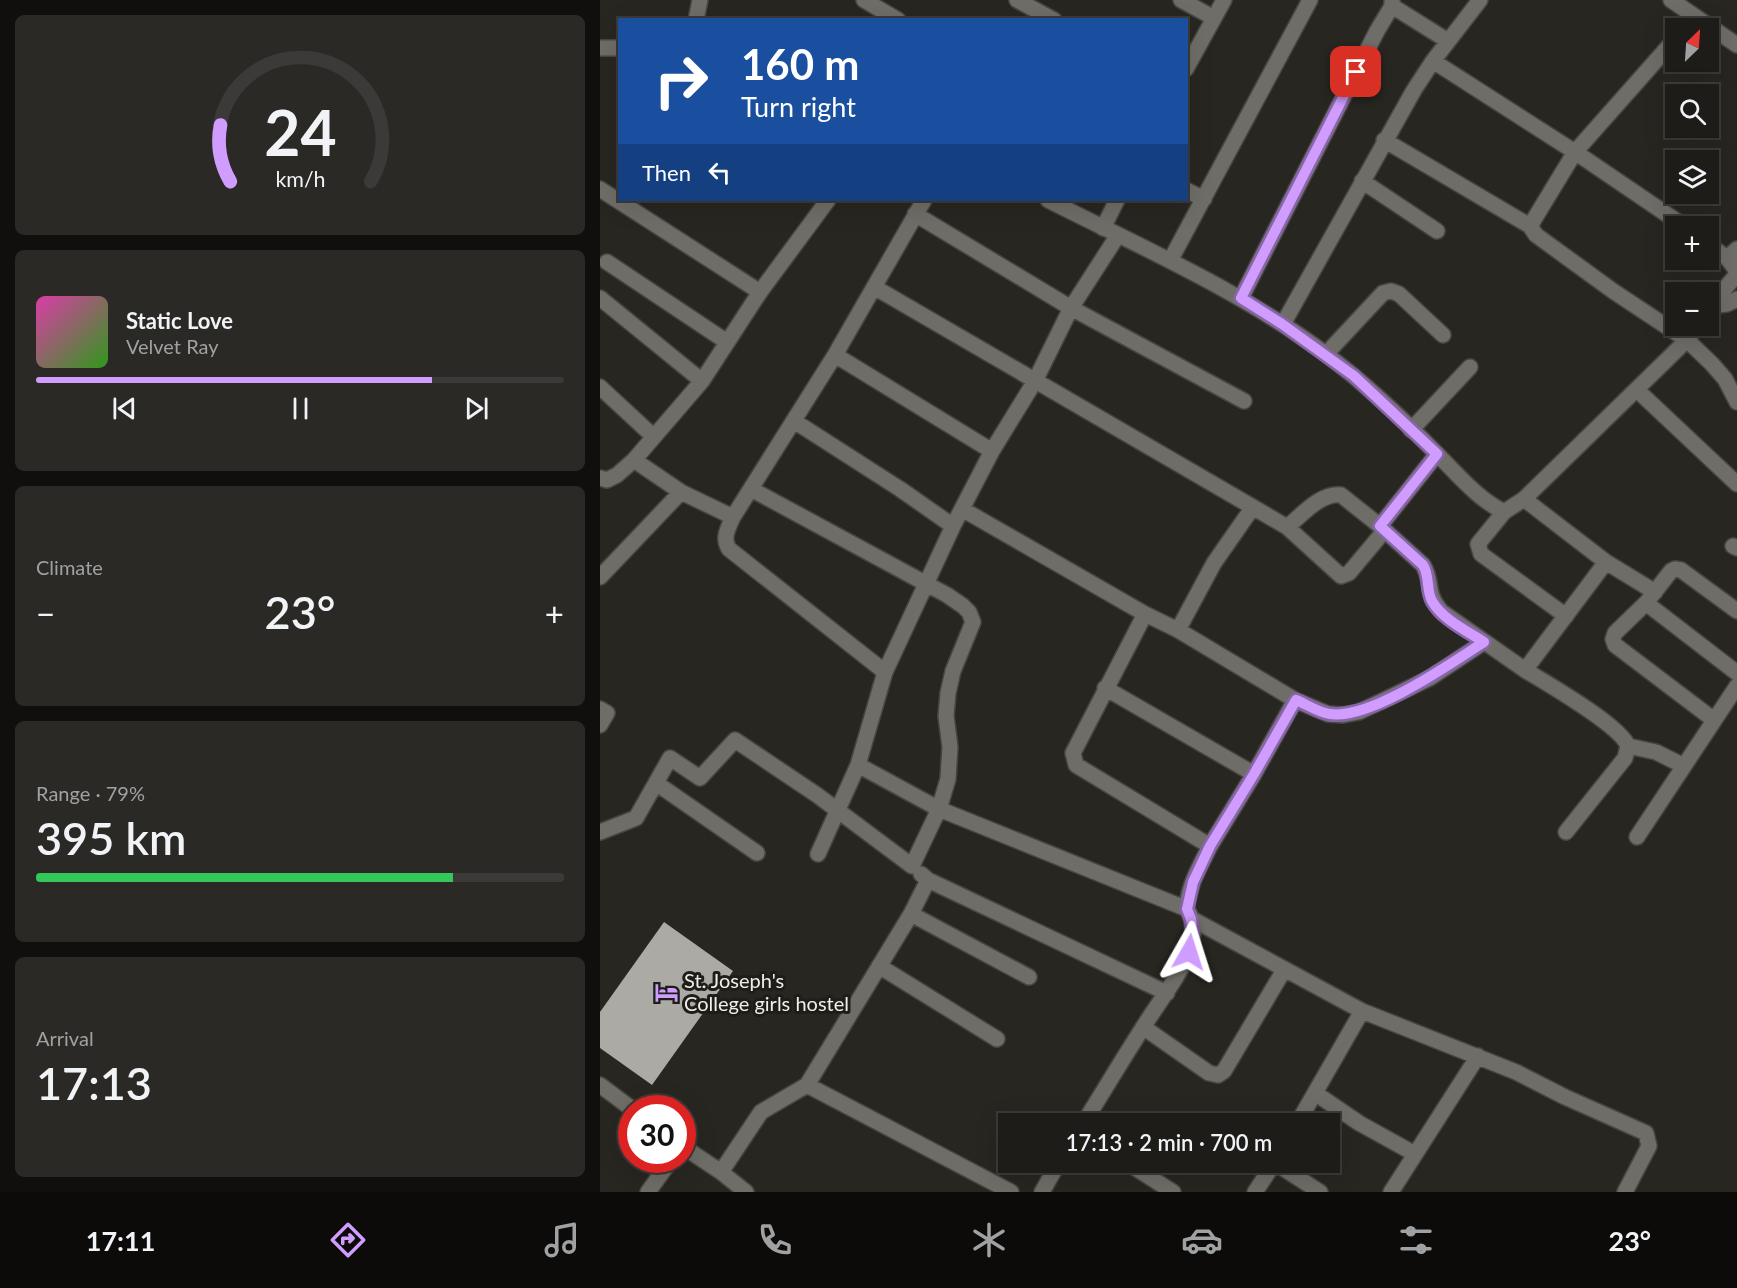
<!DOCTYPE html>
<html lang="en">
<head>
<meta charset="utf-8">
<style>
  body { margin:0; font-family:Lato,sans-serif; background:#2a2926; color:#f1f3f6; height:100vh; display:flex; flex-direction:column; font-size:22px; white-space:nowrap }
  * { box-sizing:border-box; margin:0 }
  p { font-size:20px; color:#a0a1a2 }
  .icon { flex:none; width:33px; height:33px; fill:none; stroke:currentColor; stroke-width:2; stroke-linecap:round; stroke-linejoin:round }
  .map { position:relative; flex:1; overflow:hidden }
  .panel { display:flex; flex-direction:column; gap:15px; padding:15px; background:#100f0e; width:600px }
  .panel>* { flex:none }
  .banner { position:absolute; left:18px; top:18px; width:570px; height:183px; border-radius:0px; box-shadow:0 6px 24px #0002,0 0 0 2px #3b3a38; background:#1a4fa0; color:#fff; overflow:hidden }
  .needle { width:39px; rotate:25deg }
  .fabs { position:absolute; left:1065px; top:18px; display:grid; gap:12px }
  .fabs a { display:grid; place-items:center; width:54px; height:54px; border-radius:0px; background:#1d1c19; box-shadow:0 6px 24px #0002,0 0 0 2px #3b3a38; font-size:30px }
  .speed { position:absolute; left:18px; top:1095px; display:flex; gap:12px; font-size:30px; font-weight:700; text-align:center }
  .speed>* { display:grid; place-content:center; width:78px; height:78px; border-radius:50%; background:#1d1c19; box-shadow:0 6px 24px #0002,0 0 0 2px #3b3a38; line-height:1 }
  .speed .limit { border:9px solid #d22; background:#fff; color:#111 }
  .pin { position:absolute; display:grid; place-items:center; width:51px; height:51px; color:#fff; margin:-26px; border-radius:12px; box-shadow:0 3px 9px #0006 }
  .me { position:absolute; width:66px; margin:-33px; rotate:6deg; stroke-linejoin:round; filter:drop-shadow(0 0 4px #0008) }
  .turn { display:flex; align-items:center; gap:21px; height:126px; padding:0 24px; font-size:27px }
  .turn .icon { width:78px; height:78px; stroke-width:2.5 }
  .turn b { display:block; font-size:42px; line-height:51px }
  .then { display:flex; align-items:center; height:57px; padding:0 24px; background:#0003; gap:12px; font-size:22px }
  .big { font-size:45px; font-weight:600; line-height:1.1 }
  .panel .card { flex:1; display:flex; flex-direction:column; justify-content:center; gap:9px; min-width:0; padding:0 21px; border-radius:9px; background:#2a2926 }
  .panel .dial { align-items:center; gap:0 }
  .dial svg { height:156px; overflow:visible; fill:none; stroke:#3b3a38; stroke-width:7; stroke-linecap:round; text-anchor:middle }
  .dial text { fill:#f1f3f6; stroke:none }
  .song { display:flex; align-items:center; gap:18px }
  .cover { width:72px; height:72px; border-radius:9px; background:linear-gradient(135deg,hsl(320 70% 55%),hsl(110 70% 35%)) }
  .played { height:6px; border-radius:3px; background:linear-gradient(90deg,#d09dfe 75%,#3b3a38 75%) }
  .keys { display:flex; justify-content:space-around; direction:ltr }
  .heat { display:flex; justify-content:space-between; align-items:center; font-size:33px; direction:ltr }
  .charge { height:9px; border-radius:4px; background:linear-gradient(90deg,#34c759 79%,#3b3a38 0) }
  .trip { position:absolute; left:398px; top:1113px; width:342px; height:60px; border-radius:0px; background:#1d1c19; box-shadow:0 6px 24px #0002,0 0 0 2px #3b3a38; font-weight:600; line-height:60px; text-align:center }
  .dock { display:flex; height:96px; justify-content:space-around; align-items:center; background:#0c0b0a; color:#a0a1a2 }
  .dock .icon { width:42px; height:42px }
  .dock .selected { color:#d09dfe }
  .dock b { font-size:27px; color:#f1f3f6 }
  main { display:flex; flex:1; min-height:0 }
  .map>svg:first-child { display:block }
  .building { fill:#abaaa4 }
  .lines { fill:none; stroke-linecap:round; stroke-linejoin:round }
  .minor-casing { stroke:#464541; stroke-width:18 }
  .tertiary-casing { stroke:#464541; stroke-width:18 }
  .minor { stroke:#6e6d67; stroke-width:15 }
  .tertiary { stroke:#6e6d67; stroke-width:15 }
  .route-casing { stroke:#8766a5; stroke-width:15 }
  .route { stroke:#d09dfe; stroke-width:10 }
  .labels { text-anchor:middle; stroke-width:6; stroke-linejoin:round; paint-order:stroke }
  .poi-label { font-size:20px; fill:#efeeeb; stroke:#1e1d18; text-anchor:start }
</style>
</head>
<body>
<main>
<section class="panel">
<div class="card dial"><svg viewBox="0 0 100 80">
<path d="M14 69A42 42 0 1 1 86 69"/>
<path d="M14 69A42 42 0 0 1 9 40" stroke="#d09dfe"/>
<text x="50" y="56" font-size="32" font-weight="700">24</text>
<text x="50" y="72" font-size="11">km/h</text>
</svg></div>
<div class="card">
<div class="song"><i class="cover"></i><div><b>Static Love</b><p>Velvet Ray</p></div></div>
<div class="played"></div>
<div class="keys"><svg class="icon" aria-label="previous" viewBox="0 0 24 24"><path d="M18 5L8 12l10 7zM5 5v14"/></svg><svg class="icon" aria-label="pause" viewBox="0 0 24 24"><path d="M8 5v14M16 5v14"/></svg><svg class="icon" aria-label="next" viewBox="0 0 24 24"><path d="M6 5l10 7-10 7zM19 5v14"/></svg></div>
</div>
<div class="card"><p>Climate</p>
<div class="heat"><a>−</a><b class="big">23°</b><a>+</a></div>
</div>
<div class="card"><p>Range · 79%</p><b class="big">395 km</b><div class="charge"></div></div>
<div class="card"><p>Arrival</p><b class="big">17:13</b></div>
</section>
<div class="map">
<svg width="1137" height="1192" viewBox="0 0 1137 1192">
  <rect width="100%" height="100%" fill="#272621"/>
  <path class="building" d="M64 922 133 971 52 1085 0 1048V1012Z"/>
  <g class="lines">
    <defs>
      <path id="minor" d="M264 0 298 20
        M417 0 454 20
        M581 0 614 18
        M792 6 848 41
        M96 20 100 0
        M1084 28 1094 17
        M1076 38 975 152 930 226 936 235 1013 291 1087 340 1112 364 1125 379 1137 402
        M833 61 975 152 1084 226
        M586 69 624 0
        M784 140 930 226
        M762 181 837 231
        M0 189 160 292
        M586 190 604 199
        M315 214 471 308 644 401
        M503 228 517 200
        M1108 244 1127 258
        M571 259 710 0
        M7 262 127 342
        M274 287 687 527 741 576 749 573 785 530
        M0 298 102 381
        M641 298 777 31 792 6V0
        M1111 306 1127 304 1137 299
        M683 324 814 90 833 61 880 0
        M726 354 783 293 791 291 799 294 843 335
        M235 355 392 451
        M0 387 54 437
        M1037 390 1137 484
        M194 421 300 489 353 526
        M811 430 870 367
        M34 460 81 492 133 517
        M0 478 7 480 17 475 34 460 102 381 160 292 228 200
        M924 499 1006 562
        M362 509 545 614 578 630 695 700 728 714 743 715 759 712 830 678 884 642
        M904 512 878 544 881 554 966 616
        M780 526 823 565C834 583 824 592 842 612L925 670
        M687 527C701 516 721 492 741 495L780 526 837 454
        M1133 546 1137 548
        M0 577 81 492
        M1046 603 1137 673
        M578 630 614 563 653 507
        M285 672 129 549C122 538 128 528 133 517L235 355 324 200
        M505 688 654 774
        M0 709 7 713 0 725
        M1114 720 1015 645 1013 639 1015 633 1046 603 1071 571 1075 569 1081 570 1137 611
        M1028 746 1056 752 1084 766
        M258 765 339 809 587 909
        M56 783 157 853
        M0 832 36 818 70 758 100 778 135 740 217 795 312 866 339 809 348 779 350 747 346 716 348 693 353 671 373 622 369 612 363 606 347 595 151 489
        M966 832 1025 758 1028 746C1020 725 946 683 925 670L1006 562 1055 592
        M1037 837 1137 686
        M610 846 654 774 695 700
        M218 854 258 765 285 672 353 526 392 451 435 381 471 308 518 235
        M321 874 328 880 567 993
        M311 914 429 977
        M592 919 762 1011 916 1072 965 1097 1046 1133 1049 1146 1025 1192
        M279 966 397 1039
        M543 1027 609 1073 618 1075 624 1071 684 970
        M0 1085 32 1109
        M207 1085 411 1192
        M715 1093 759 1123 815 1154
        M483 1124C503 1092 522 1060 542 1029 558 1003 578 979 590 950 593 941 594 928 591 918 590 914 587 911 587 906 589 884 601 864 610 846L476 765 473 753 545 614
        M697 1124 762 1011
        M82 1146 121 1172 146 1192
        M526 1162 573 1192
        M675 1163 720 1192
        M121 1172 161 1112 207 1085 311 914 328 880
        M48 1192 71 1160
        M442 1192 459 1162
        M655 1192 675 1162
        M791 1192 878 1056"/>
      <path id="tertiary" d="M1071 0 1137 45
        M0 48H20
        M448 200C543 248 641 291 727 355 767 385 804 420 839 456 859 476 878 499 904 512L924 499 1087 340 1097 326
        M1137 249 1127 258 1137 271
        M1108 309 1137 274"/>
    </defs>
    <use href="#minor" class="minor-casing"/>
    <use href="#tertiary" class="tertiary-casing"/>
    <use href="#minor" class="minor"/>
    <use href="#tertiary" class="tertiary"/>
  </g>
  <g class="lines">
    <defs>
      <path id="route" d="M589 952 593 934 591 919 587 909 593 882 610 846 654 774 696 700C706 704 719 713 730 714 770 720 850 664 884 642 867 631 842 619 832 601 826 590 830 576 823 565L780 526 837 454 754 376 682 324 641 298 756 72"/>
    </defs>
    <use href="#route" class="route-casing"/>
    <use href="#route" class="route"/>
  </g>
  <defs>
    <symbol id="hotel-bare" viewBox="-9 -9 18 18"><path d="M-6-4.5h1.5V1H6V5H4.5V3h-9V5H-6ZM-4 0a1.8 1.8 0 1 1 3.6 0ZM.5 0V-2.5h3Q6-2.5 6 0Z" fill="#d09dfe" stroke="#1e1d18" stroke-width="2.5" paint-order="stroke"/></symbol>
  </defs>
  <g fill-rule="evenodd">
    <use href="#hotel-bare" x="50" y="976" width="33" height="33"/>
  </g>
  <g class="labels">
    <g class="poi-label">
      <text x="84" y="988">St. Joseph's<tspan x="84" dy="23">College girls hostel</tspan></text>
    </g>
  </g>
</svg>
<div class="fabs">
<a><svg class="needle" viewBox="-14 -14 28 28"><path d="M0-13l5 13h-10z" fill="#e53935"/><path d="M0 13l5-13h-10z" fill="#a0a1a2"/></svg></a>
<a><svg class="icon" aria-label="search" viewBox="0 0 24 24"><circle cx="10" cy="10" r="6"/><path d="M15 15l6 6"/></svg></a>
<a><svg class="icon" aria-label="layers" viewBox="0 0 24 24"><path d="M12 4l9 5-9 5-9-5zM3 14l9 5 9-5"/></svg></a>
<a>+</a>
<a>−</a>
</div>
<div class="speed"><div class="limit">30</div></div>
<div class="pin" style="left:756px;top:72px;background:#d93025"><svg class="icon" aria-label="arrive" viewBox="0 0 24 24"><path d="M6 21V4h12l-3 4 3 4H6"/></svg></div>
<svg class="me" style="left:589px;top:952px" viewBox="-20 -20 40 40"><path d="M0-17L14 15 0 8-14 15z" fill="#d09dfe" stroke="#fff" stroke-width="4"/></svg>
<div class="trip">17:13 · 2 min · 700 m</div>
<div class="banner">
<div class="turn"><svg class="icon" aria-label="right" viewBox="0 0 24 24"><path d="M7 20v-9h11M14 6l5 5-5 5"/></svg><div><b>160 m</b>Turn right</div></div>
<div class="then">Then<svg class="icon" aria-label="left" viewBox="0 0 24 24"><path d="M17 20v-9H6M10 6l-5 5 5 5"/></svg></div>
</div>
</div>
</main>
<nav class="dock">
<b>17:11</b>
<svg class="icon selected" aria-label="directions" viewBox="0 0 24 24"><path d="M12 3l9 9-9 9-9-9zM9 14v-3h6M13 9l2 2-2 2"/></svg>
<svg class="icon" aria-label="music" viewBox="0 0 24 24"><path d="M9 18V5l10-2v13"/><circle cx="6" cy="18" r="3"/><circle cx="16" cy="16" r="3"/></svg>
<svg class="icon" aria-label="phone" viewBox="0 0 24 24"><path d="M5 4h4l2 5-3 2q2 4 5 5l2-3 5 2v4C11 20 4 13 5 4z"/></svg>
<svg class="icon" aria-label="climate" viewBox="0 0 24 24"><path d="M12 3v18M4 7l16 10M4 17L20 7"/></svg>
<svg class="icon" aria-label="car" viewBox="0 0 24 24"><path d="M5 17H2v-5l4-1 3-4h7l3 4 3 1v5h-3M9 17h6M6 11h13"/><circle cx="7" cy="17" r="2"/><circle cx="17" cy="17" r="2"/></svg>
<svg class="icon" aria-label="filters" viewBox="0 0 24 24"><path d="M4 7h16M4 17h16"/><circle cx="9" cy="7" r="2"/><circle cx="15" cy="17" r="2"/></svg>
<b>23°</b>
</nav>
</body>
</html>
